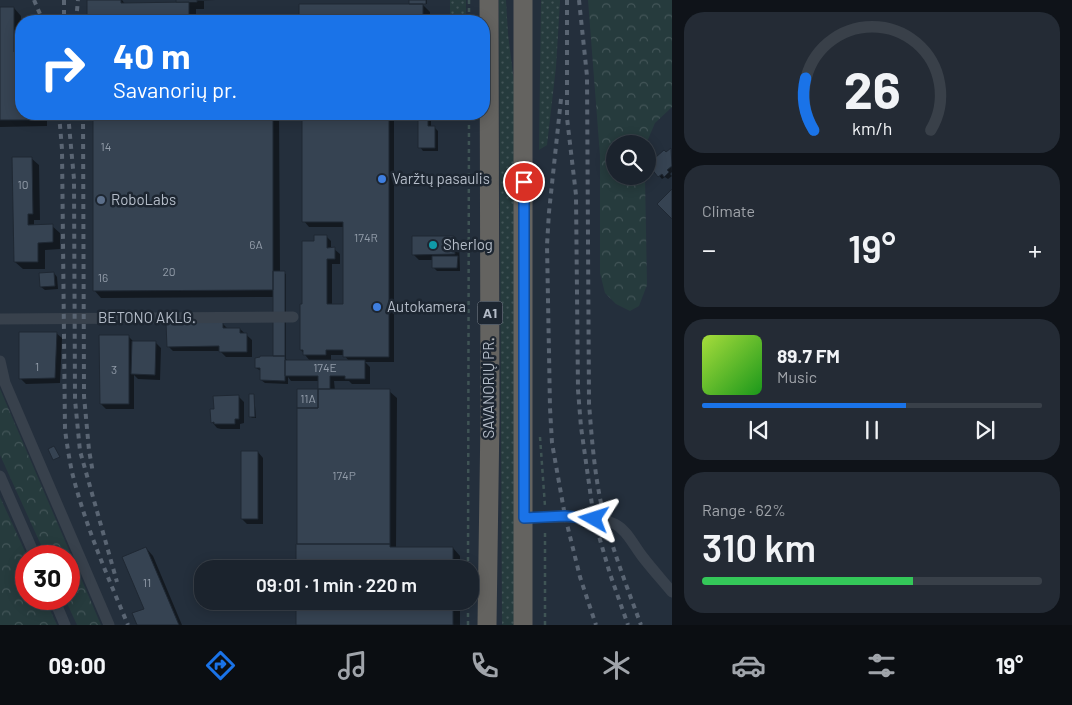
<!DOCTYPE html>
<html lang="en">
<head>
<meta charset="utf-8">
<style>
  body { margin:0; font-family:Barlow,sans-serif; background:#242b35; color:#f1f3f6; height:100vh; display:flex; flex-direction:column; font-size:19px; white-space:nowrap }
  * { box-sizing:border-box; margin:0 }
  p { font-size:16px; color:#a0a4aa }
  .icon { flex:none; width:28px; height:28px; fill:none; stroke:currentColor; stroke-width:2; stroke-linecap:round; stroke-linejoin:round }
  .map { position:relative; flex:1; overflow:hidden }
  .sheet { display:flex; flex-direction:column; gap:12px; padding:12px; background:#0f1319; width:400px }
  .sheet>* { flex:none }
  .guide { position:absolute; left:15px; top:15px; width:475px; height:105px; border-radius:20px; box-shadow:0 2px 12px #0003,0 0 0 1px #394049; background:#1a73e8; color:#fff; overflow:hidden }
  .buttons { position:absolute; left:606px; top:135px; display:grid; gap:10px }
  .buttons a { display:grid; place-items:center; width:50px; height:50px; border-radius:50%; background:#1b232d; box-shadow:0 2px 12px #0003,0 0 0 1px #394049; font-size:25px }
  .speed { position:absolute; left:15px; top:545px; display:flex; gap:10px; font-size:25px; font-weight:700; text-align:center }
  .speed>* { display:grid; place-content:center; width:65px; height:65px; border-radius:50%; background:#1b232d; box-shadow:0 2px 12px #0003,0 0 0 1px #394049; line-height:1 }
  .speed .limit { border:8px solid #d22; background:#fff; color:#111 }
  .pin { position:absolute; display:grid; place-items:center; width:42px; height:42px; color:#fff; margin:-21px; border:2px solid #fff; border-radius:50%; box-shadow:0 1px 5px #0007 }
  .me { position:absolute; width:55px; margin:-28px; rotate:276deg; stroke-linejoin:round; filter:drop-shadow(0 0 4px #0008) }
  .turn { display:flex; align-items:center; gap:18px; height:105px; padding:0 15px; font-size:22px }
  .turn .icon { width:65px; height:65px; stroke-width:2.5 }
  .turn b { display:block; font-size:35px; line-height:42px }
  .big { font-size:38px; font-weight:600; line-height:1.1 }
  .sheet .card { flex:1; display:flex; flex-direction:column; justify-content:center; gap:8px; min-width:0; padding:0 18px; border-radius:20px; background:#242b35 }
  .sheet .dial { align-items:center; gap:0 }
  .dial svg { height:130px; overflow:visible; fill:none; stroke:#394049; stroke-width:7; stroke-linecap:round; text-anchor:middle }
  .dial text { fill:#f1f3f6; stroke:none }
  .song { display:flex; align-items:center; gap:15px }
  .cover { width:60px; height:60px; border-radius:8px; background:linear-gradient(135deg,hsl(80 70% 55%),hsl(120 70% 35%)) }
  .played { height:5px; border-radius:2px; background:linear-gradient(90deg,#1a73e8 60%,#394049 60%) }
  .keys { display:flex; justify-content:space-around; direction:ltr }
  .heat { display:flex; justify-content:space-between; align-items:center; font-size:28px; direction:ltr }
  .charge { height:8px; border-radius:4px; background:linear-gradient(90deg,#34c759 62%,#394049 0) }
  .trip { position:absolute; left:194px; top:560px; width:285px; height:50px; border-radius:20px; background:#1b232d; box-shadow:0 2px 12px #0003,0 0 0 1px #394049; font-weight:600; line-height:50px; text-align:center }
  .menu { display:flex; height:80px; justify-content:space-around; align-items:center; background:#0b0e12; color:#a0a4aa }
  .menu .icon { width:35px; height:35px }
  .menu .selected { color:#1a73e8 }
  .menu b { font-size:22px; color:#f1f3f6 }
  main { display:flex; flex:1; min-height:0 }
  .map>svg:first-child { display:block }
  .grass { fill:url(#grass-dots) }
  .forest { fill:url(#forest-crowns) }
  .shadow { fill:#0007; fill-rule:evenodd }
  .building { fill:#364352; stroke:#1f2833 }
  .lines { fill:none; stroke-linecap:round; stroke-linejoin:round }
  .path { stroke:#3f5455; stroke-width:2.5; stroke-dasharray:4 4; stroke-linecap:butt }
  .minor { stroke:#38414c; stroke-width:11 }
  .trunk { stroke:#646360; stroke-width:19 }
  .rail { stroke:#5a6573; stroke-width:4; stroke-dasharray:5 5; stroke-linecap:butt }
  .route-casing { stroke:#114b97; stroke-width:12 }
  .route { stroke:#1a73e8; stroke-width:9 }
  .shop-dot { fill:#3f7fe0; stroke:#1d2631; stroke-width:2 }
  .service-dot { fill:#5c6f8a; stroke:#1d2631; stroke-width:2 }
  .culture-dot { fill:#0f9aa8; stroke:#1d2631; stroke-width:2 }
  .labels { text-anchor:middle; stroke-width:5; stroke-linejoin:round; paint-order:stroke }
  .number-label { font-size:12px; fill:#929ca9 }
  .shield { fill:#1d2631; stroke:#878f9b; stroke-width:1 }
  .shield-label { font-size:14px; font-weight:bold; fill:#b4bcc8 }
  .poi-label { font-size:15px; fill:#b4bcc8; stroke:#1d2631; text-anchor:start }
  .street-label { font-size:15px; fill:#b4bcc8; stroke:#1d2631 }
</style>
</head>
<body>
<main>
<div class="map">
<svg width="672" height="625" viewBox="0 0 672 625">
  <defs>
    <pattern id="grass-dots" width="8" height="8" patternUnits="userSpaceOnUse" patternTransform="scale(1.25)"><rect width="8" height="8" fill="#263b3d"/><path d="M2 2h.1M6 6h.1" fill="none" stroke="#435558" stroke-width="1.8" stroke-linecap="round"/></pattern>
    <pattern id="forest-crowns" width="20" height="18" patternUnits="userSpaceOnUse" patternTransform="scale(1.25)"><rect width="20" height="18" fill="#263b3d"/><path d="M2 6a3 3 0 1 1 6 0M12 15a3 3 0 1 1 6 0" fill="none" stroke="#435558"/></pattern>
  </defs>
  <rect width="100%" height="100%" fill="#242f3c"/>
  <path class="grass" d="M450 0H466V21H450Z
    M499 0H506L508 34 514 82 516 625H502Z
    M541 0H560V2L556 67 547 145 539 150Z"/>
  <path class="forest" d="M588 0H672V107L655 123 646 144H615V176H645L647 285 639 306 630 311 616 304 605 293 600 273V156Z
    M0 389 101 625H77L65 599H69V556H46L0 455Z
    M0 497 27 556 26 599H45L57 625H0Z"/>
  <path class="shadow" d="M88 0H122L125 4H177V0L216 1H204V9H196V21H88Z
    M410 0H427V4H422L430 12V21H300V5H410Z
    M14 8 21 16V114H47V126L0 127V9Z
    M94 114H279L280 272 286 274V359L288 361H310L301 350 304 305 315 242 326 236 331 241V249H334L340 254V264H332V305H344V227H309L304 221V114H394V362H365L370 367V384H352L349 381H334L335 391H389L397 398 396 548H453L460 556V569H297L319 381H291L288 377V384L265 383 261 380V371L256 368 276 358 274 297 101 298 94 290ZM331 355H344L349 361H331Z
    M419 114H428L431 117V127H434L438 131V151H423L420 147Z
    M671 149 672 172 670 174 672 176 668 179 665 177 662 179 649 164Z
    M31 158 39 165 40 220H34V226H52L60 233V249L45 250V269H23L15 262Z
    M454 237 459 243 460 271H437L433 267V260H419L413 254Z
    M54 273 57 277 58 289 45 290 41 287Z
    M223 324 229 330 240 329 252 340V357H226L220 351H173L168 346Z
    M56 333 62 338 60 383 26 384 20 378Z
    M128 336 134 342 156 343 161 348 160 380 138 379 134 375V409H106L101 404Z
    M254 395 256 418H252L251 417Z
    M238 396 244 402V423L240 424V429H221L217 428 212 422 215 410Z
    M258 452 263 458V524H247L242 519Z
    M146 548 153 556 182 625H138L145 609Z
    M297 601H460V625H297Z"/>
  <path class="building" d="M87 0H121V3L189 2V21H87Z
    M176 0H197V2H176Z
    M409 0H426V4H409Z
    M299 4H423V21H299Z
    M0 7H14V52H21V114H40V120H0Z
    M93 114H273V290L93 291Z
    M302 114H389V357H343V350H326V355H303V350H300V304H302V241H314V235H327V248L335 247V259H327V304H343V222H302Z
    M418 114H428V126H435V148H418Z
    M671 148 672 166 667 170 669 172 664 177 662 174 658 177 648 164 664 150 666 152Z
    M12 157H32L33 214H28V225L53 224V242L38 243V262H14Z
    M672 189V219L657 204Z
    M412 236H454L455 254 412 255Z
    M432 256H458L457 268H432Z
    M273 271H285V356H273Z
    M54 272 55 286 40 287 39 273Z
    M223 322V328H240V333H247V352H219V346L167 347 166 323Z
    M19 332H57L55 378 19 379Z
    M99 335H129V404H100Z
    M132 341H156L155 375 131 374Z
    M260 356H285V381L260 380V368H255V358L260 357Z
    M285 360H365V379H345V376H330V389H318V376H285Z
    M297 389H318V408H297Z
    M318 389H390V544H297V408H318Z
    M249 394H254L255 417H249Z
    M239 395V419H235V424H214V422L211 423 210 409H214L213 396Z
    M54 446 60 457 53 460 48 449Z
    M241 451H258V519H241Z
    M296 544H390V547H453V569H296Z
    M146 547 179 625H137L132 613 144 609 122 557Z
    M296 601H453V625H296Z"/>
  <g class="lines">
    <path class="path" d="M469 0V21
      M540 437 545 506
      M468 569 469 114
      M468 625V601
      M545 625V529"/>
    <path class="minor" d="M0 319 293 317
      M0 361 5 383 109 625
      M0 476 35 556
      M524 518C548 518 594 513 615 524 627 530 634 546 642 556 652 569 662 580 672 592
      M54 599 65 625"/>
    <path class="trunk" d="M523 0V625
      M487 625 490 417 489 0"/>
    <path class="rail" d="M34 0 43 21
      M64 0V21
      M567 0V118L576 195 578 390 581 427 594 519 610 574 628 625
      M579 0 587 76 589 403C592 442 595 482 605 520 615 556 628 590 641 625
      M76 21 78 0
      M561 99 549 212 547 245 550 408 552 443 565 516 580 577 596 625
      M59 114 62 149 65 430C67 444 69 458 72 472 85 525 107 575 128 625
      M68 114 74 179 75 400 80 451 117 582
      M83 114 84 396 89 450 93 473"/>
  </g>
  <g class="lines">
    <defs>
      <path id="route" d="M524 182V518L565 516 594 519"/>
    </defs>
    <use href="#route" class="route-casing"/>
    <use href="#route" class="route"/>
  </g>
  <g class="shop-dot">
    <circle cx="382" cy="179" r="5"/>
    <circle cx="377" cy="307" r="5"/>
  </g>
  <circle class="service-dot" cx="101" cy="200" r="5"/>
  <circle class="culture-dot" cx="433" cy="245" r="5"/>
  <g class="labels">
    <g class="number-label">
      <text x="106" y="151">14</text>
      <text x="23" y="189">10</text>
      <text x="366" y="242">174R</text>
      <text x="256" y="249">6A</text>
      <text x="169" y="276">20</text>
      <text x="103" y="282">16</text>
      <text x="37" y="371">1</text>
      <text x="325" y="372">174E</text>
      <text x="114" y="374">3</text>
      <text x="308" y="403">11A</text>
      <text x="344" y="480">174P</text>
      <text x="147" y="587">11</text>
    </g>
    <rect class="shield" x="477.5" y="301.5" width="25" height="23" rx="4"/>
    <g class="shield-label">
      <text x="490" y="318">A1</text>
    </g>
    <g class="poi-label">
      <text x="392" y="184">Varžtų pasaulis</text>
      <text x="111" y="205">RoboLabs</text>
      <text x="443" y="250">Sherlog</text>
      <text x="387" y="312">Autokamera</text>
    </g>
    <g class="street-label">
      <text x="147" y="323">BETONO AKLG.</text>
      <text transform="translate(489 388) rotate(-90)" y="5">SAVANORIŲ PR.</text>
    </g>
  </g>
</svg>
<div class="buttons">
<a><svg class="icon" aria-label="search" viewBox="0 0 24 24"><circle cx="10" cy="10" r="6"/><path d="M15 15l6 6"/></svg></a>
</div>
<div class="speed"><div class="limit">30</div></div>
<div class="pin" style="left:524px;top:182px;background:#d93025"><svg class="icon" aria-label="arrive" viewBox="0 0 24 24"><path d="M6 21V4h12l-3 4 3 4H6"/></svg></div>
<svg class="me" style="left:594px;top:519px" viewBox="-20 -20 40 40"><path d="M0-17L14 15 0 8-14 15z" fill="#1a73e8" stroke="#fff" stroke-width="4"/></svg>
<div class="trip">09:01 · 1 min · 220 m</div>
<div class="guide">
<div class="turn"><svg class="icon" aria-label="right" viewBox="0 0 24 24"><path d="M7 20v-9h11M14 6l5 5-5 5"/></svg><div><b>40 m</b>Savanorių pr.</div></div>
</div>
</div>
<section class="sheet">
<div class="card dial"><svg viewBox="0 0 100 80">
<path d="M14 69A42 42 0 1 1 86 69"/>
<path d="M14 69A42 42 0 0 1 9 37" stroke="#1a73e8"/>
<text x="50" y="56" font-size="32" font-weight="700">26</text>
<text x="50" y="72" font-size="11">km/h</text>
</svg></div>
<div class="card"><p>Climate</p>
<div class="heat"><a>−</a><b class="big">19°</b><a>+</a></div>
</div>
<div class="card">
<div class="song"><i class="cover"></i><div><b>89.7 FM</b><p>Music</p></div></div>
<div class="played"></div>
<div class="keys"><svg class="icon" aria-label="previous" viewBox="0 0 24 24"><path d="M18 5L8 12l10 7zM5 5v14"/></svg><svg class="icon" aria-label="pause" viewBox="0 0 24 24"><path d="M8 5v14M16 5v14"/></svg><svg class="icon" aria-label="next" viewBox="0 0 24 24"><path d="M6 5l10 7-10 7zM19 5v14"/></svg></div>
</div>
<div class="card"><p>Range · 62%</p><b class="big">310 km</b><div class="charge"></div></div>
</section>
</main>
<nav class="menu">
<b>09:00</b>
<svg class="icon selected" aria-label="directions" viewBox="0 0 24 24"><path d="M12 3l9 9-9 9-9-9zM9 14v-3h6M13 9l2 2-2 2"/></svg>
<svg class="icon" aria-label="music" viewBox="0 0 24 24"><path d="M9 18V5l10-2v13"/><circle cx="6" cy="18" r="3"/><circle cx="16" cy="16" r="3"/></svg>
<svg class="icon" aria-label="phone" viewBox="0 0 24 24"><path d="M5 4h4l2 5-3 2q2 4 5 5l2-3 5 2v4C11 20 4 13 5 4z"/></svg>
<svg class="icon" aria-label="climate" viewBox="0 0 24 24"><path d="M12 3v18M4 7l16 10M4 17L20 7"/></svg>
<svg class="icon" aria-label="car" viewBox="0 0 24 24"><path d="M5 17H2v-5l4-1 3-4h7l3 4 3 1v5h-3M9 17h6M6 11h13"/><circle cx="7" cy="17" r="2"/><circle cx="17" cy="17" r="2"/></svg>
<svg class="icon" aria-label="filters" viewBox="0 0 24 24"><path d="M4 7h16M4 17h16"/><circle cx="9" cy="7" r="2"/><circle cx="15" cy="17" r="2"/></svg>
<b>19°</b>
</nav>
</body>
</html>
